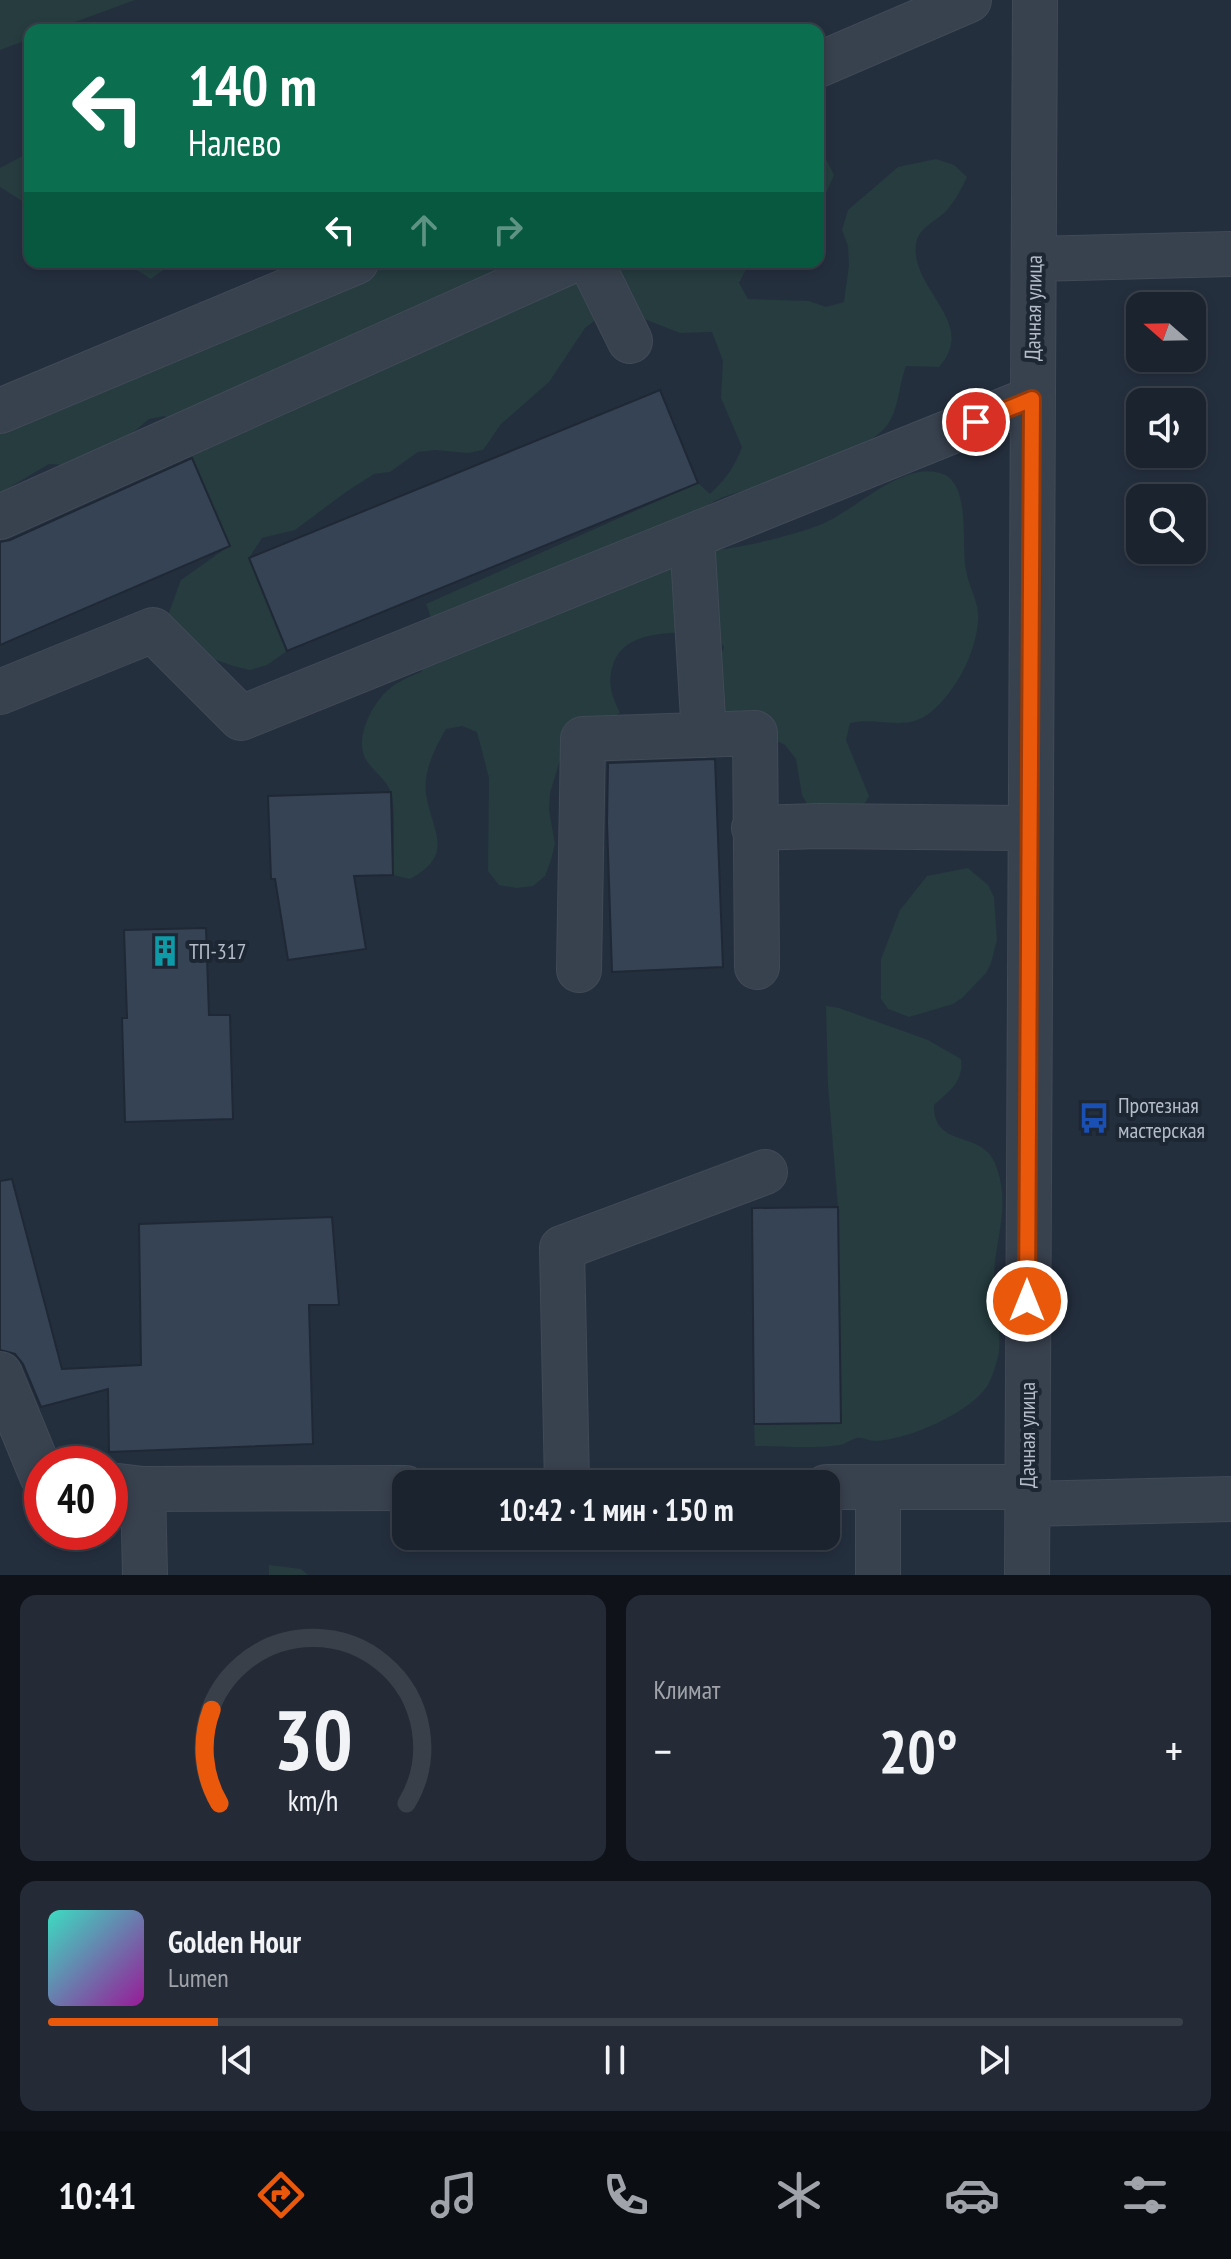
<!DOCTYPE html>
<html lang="ru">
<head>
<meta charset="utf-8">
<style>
  body { margin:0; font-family:"PT Sans Narrow",sans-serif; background:#242b36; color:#f1f3f6; height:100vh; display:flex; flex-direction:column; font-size:30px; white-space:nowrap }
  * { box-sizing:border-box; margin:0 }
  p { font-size:26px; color:#a0a4aa }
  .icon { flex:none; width:44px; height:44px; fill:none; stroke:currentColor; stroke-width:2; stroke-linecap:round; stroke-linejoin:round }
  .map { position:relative; height:1575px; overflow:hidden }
  .details { display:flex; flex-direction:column; gap:20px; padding:20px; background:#0f1319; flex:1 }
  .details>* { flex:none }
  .guide { position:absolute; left:24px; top:24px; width:800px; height:244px; border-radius:16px; box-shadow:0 4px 12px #0003,0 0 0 2px #39404a; background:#0b6e4f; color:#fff; overflow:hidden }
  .needle { width:52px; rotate:290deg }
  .fabs { position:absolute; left:1126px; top:292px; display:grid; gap:16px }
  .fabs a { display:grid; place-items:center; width:80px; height:80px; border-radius:16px; background:#1b232e; box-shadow:0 4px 12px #0003,0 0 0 2px #39404a; font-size:40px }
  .speed { position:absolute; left:24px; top:1446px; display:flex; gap:16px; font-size:40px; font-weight:700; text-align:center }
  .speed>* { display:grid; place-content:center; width:104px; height:104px; border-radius:50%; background:#1b232e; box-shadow:0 4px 12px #0003,0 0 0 2px #39404a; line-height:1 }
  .speed .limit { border:12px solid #d22; background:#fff; color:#111 }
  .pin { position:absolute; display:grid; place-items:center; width:68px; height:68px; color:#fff; margin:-34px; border:4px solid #fff; border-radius:50%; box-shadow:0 2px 8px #0007 }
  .me { position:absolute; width:88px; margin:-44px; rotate:0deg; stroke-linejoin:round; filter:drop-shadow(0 0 6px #0008) }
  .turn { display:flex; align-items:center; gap:28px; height:168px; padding:0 32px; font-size:36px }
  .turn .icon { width:104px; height:104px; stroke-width:2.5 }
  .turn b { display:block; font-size:56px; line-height:68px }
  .lanes { display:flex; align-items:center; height:76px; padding:0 32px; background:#0003; justify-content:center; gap:40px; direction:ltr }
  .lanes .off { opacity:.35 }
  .big { font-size:60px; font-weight:600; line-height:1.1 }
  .details .card { flex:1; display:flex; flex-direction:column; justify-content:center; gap:12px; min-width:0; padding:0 28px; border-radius:16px; background:#242b36 }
  .details .dial { align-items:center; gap:0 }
  .dial svg { height:208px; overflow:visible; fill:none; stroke:#39404a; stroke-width:7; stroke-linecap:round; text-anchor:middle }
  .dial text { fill:#f1f3f6; stroke:none }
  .song { display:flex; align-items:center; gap:24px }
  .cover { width:96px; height:96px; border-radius:12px; background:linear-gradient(135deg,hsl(170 70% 55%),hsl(300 70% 35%)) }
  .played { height:8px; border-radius:4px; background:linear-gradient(90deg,#ea580c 15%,#39404a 15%) }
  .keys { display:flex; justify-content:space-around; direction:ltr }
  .heat { display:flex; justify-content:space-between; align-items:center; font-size:44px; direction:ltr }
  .details .tiles { flex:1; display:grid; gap:20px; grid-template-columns:1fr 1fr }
  .card:last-child { grid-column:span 2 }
  .trip { position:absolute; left:392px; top:1470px; width:448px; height:80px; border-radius:16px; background:#1b232e; box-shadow:0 4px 12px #0003,0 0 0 2px #39404a; font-weight:600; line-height:80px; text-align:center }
  .tabs { display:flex; height:128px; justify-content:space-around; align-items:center; background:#0b0e12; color:#a0a4aa }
  .tabs .icon { width:56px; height:56px }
  .tabs .active { color:#ea580c }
  .tabs b { font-size:36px; color:#f1f3f6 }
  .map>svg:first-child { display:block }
  .green { fill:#263c3f }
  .building { fill:#364354; stroke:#1f2835; stroke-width:2 }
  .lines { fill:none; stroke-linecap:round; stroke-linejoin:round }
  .minor-casing { stroke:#414a57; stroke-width:46 }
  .minor { stroke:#38414e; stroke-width:44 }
  .route-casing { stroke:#983908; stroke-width:20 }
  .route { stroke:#ea580c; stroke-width:14 }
  .labels { text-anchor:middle; stroke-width:8; stroke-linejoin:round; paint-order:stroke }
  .street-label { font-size:22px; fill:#b4bcc9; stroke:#1d2633 }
  .poi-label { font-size:22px; fill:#b4bcc9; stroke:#1d2633; text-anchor:start }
</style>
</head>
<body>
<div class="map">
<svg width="1231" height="1575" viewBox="0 0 1231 1575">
  <rect width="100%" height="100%" fill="#242f3e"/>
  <path class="green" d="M0 0H135L53 30H30V39L0 50Z
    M30 152V206L0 187V168Z
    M818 157 826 159 834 175 818 212Z
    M936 159 954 165 967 177C962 188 956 199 948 209 938 221 918 227 916 244 910 290 979 322 939 367L906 366C899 384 899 408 888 424 872 448 792 478 762 486 733 495 714 494 693 520L716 550C749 546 786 537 817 526 853 514 902 458 943 474 971 485 961 545 966 570 969 589 980 602 978 622 975 655 956 691 931 712 906 733 879 716 850 723L846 740 869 796 860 811H811L802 795 796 759 785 745 771 738 727 747 718 664 724 647 714 632C681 634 625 626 613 665 607 683 612 697 620 713L564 747 550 793 549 810 555 844 551 860 545 876 533 886 516 888 499 885 488 871 489 778 477 732 462 726 446 729C435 748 423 771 426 794 432 832 456 854 410 879L393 875C393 855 396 809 391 793 387 779 371 770 365 758 355 737 372 704 388 690 398 681 409 677 421 672 431 650 437 627 426 604L698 483 710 494C725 480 735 467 742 447L721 398 723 361 712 332 680 333 634 315 598 318 585 328 549 382 501 424 483 450 468 453 435 450 418 452 390 472 374 474 346 492 295 530 262 538 249 558 287 651 267 665 250 670 233 666 203 655 168 615 181 580 229 546 192 458 188 437 178 423 164 416 149 419 110 452 65 465 49 464 0 493V424L384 262H757L746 269 739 283 748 299 809 301 826 307 844 302 849 265 848 246 842 230 848 210 898 167Z
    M124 262H174L151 279Z
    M968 868 988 885 994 897 997 940 991 963 986 973 962 998 953 1004 909 1017 888 1009 881 999V959L900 910 927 876Z
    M826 1006 839 1008 928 1040 961 1059C964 1082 949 1091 934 1105 933 1149 982 1130 995 1163 1012 1206 995 1236 994 1277 994 1298 1003 1339 998 1356 996 1365 992 1378 988 1385 970 1413 908 1440 875 1441 869 1441 863 1437 857 1438 851 1439 846 1444 840 1445 813 1449 782 1446 755 1446L754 1424 841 1422 838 1207 828 1085Z
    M269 1565 301 1569 308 1575H269Z"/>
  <path class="building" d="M660 390 698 483 287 651 249 558Z
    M192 458 230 546 0 645V542L10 540Z
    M715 759 723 967 612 972 607 823 608 763Z
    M391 792 393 875 354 876 366 949 288 960 275 879H271L268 796Z
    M206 928 209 1015H230L233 1119 125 1122 122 1018H127L124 930Z
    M12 1179 62 1369 141 1365 139 1224 332 1217 339 1305H309L313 1444 109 1452 108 1389 41 1407 23 1364 15 1354 0 1350V1181Z
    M838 1207 841 1423 754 1424 752 1208Z"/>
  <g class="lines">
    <defs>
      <path id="minor" d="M818 65 969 0
        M1034 259 1231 254
        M591 262 630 341
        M0 411 356 262
        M0 517 569 262
        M692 537 704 735
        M0 692 153 630 241 718 1032 399
        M754 828 819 826 1030 828
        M579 970 583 739 755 733 757 967
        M0 1374 42 1476
        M567 1484 562 1248 765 1172
        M110 1485 143 1489 406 1488
        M826 1487H1026
        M143 1489 145 1575
        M1027 1504 1231 1499
        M878 1575V1487
        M1027 1575 1035 0"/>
    </defs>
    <use href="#minor" class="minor-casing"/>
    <use href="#minor" class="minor"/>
  </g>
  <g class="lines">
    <defs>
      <path id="route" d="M976 422 1032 399 1027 1301"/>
    </defs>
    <use href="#route" class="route-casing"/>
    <use href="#route" class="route"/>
  </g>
  <defs>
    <symbol id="building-bare" viewBox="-9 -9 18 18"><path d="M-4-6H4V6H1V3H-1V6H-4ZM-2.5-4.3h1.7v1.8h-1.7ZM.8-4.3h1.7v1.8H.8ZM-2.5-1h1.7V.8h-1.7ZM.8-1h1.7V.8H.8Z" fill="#0f9aa8" stroke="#1d2633" stroke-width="2.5" paint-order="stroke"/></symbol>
    <symbol id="bus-bare" viewBox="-9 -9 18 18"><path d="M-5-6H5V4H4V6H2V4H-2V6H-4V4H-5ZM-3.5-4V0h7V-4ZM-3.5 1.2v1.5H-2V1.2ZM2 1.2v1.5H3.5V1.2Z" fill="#1a4fb4" stroke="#1d2633" stroke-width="2.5" paint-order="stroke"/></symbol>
  </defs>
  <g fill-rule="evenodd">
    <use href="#building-bare" x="143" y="929" width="44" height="44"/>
    <use href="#bus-bare" x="1072" y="1096" width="44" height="44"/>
  </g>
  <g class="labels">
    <g class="street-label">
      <text transform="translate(1033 308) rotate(-89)" y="8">Дачная улица</text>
      <text transform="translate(1027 1435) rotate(-90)" y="8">Дачная улица</text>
    </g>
    <g class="poi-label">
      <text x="189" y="959">ТП-317</text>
      <text x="1118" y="1113">Протезная<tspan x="1118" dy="25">мастерская</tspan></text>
    </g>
  </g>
</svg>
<div class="fabs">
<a><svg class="needle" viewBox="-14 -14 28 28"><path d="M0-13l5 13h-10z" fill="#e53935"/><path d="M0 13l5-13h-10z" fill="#a0a4aa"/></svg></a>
<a><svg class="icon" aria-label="sound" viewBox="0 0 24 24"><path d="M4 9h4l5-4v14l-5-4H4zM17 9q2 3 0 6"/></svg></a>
<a><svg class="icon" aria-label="search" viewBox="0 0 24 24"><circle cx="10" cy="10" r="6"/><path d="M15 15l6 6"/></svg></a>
</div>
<div class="speed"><div class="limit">40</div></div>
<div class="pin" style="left:976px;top:422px;background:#d93025"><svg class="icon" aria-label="arrive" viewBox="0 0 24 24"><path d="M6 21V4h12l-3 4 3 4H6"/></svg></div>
<svg class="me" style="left:1027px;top:1301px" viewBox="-20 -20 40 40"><circle r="17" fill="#ea580c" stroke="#fff" stroke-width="3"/><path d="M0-11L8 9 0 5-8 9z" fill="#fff"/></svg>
<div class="trip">10:42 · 1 мин · 150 m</div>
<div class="guide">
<div class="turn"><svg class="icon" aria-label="left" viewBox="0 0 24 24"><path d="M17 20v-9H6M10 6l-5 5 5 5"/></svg><div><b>140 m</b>Налево</div></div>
<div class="lanes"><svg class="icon" aria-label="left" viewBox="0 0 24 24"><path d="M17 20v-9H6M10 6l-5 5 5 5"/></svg><svg class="icon off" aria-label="ahead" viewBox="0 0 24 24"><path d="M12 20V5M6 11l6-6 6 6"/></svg><svg class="icon off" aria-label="right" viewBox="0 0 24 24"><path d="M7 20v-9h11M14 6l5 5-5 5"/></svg></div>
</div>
</div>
<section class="details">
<div class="tiles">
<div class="card dial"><svg viewBox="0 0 100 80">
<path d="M14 69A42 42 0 1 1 86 69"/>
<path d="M14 69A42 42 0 0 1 11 33" stroke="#ea580c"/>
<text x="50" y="56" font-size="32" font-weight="700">30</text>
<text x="50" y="72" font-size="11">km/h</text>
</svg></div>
<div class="card"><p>Климат</p>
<div class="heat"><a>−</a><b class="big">20°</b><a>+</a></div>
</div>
<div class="card">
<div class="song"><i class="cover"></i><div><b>Golden Hour</b><p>Lumen</p></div></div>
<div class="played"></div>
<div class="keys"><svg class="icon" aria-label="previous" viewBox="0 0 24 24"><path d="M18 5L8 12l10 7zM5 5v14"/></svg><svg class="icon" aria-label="pause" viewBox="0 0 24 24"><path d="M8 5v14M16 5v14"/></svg><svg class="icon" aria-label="next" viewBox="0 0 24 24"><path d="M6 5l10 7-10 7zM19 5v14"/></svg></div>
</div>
</div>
</section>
<nav class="tabs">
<b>10:41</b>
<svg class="icon active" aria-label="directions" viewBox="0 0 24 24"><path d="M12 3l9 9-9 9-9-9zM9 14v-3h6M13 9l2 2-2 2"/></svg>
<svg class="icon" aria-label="music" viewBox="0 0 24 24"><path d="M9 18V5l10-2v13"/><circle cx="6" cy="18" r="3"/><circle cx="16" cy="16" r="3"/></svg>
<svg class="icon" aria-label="phone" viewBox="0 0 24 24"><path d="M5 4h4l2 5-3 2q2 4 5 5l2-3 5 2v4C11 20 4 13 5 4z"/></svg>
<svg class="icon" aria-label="climate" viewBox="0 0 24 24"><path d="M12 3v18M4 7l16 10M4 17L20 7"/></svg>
<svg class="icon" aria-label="car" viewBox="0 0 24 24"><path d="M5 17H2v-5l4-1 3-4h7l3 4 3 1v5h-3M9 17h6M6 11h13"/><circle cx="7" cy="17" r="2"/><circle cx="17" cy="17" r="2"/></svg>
<svg class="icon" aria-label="filters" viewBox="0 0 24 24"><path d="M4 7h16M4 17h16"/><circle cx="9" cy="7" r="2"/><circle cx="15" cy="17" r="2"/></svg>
</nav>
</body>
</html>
